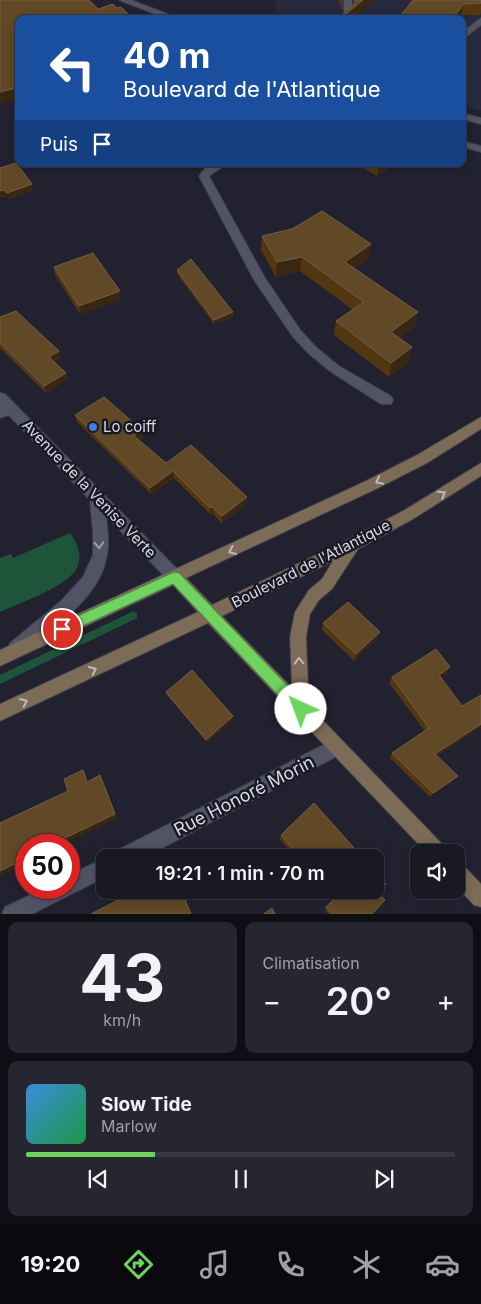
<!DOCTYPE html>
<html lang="fr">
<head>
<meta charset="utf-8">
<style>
  body { margin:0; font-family:Inter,sans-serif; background:#262631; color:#f1f3f6; height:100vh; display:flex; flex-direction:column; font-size:19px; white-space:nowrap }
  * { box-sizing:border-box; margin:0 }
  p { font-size:16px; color:#9fa0a6 }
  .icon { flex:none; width:28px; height:28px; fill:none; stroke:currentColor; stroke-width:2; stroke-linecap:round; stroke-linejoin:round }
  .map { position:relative; height:914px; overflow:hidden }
  .drawer { display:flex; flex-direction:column; gap:8px; padding:8px; background:#0e0e14; flex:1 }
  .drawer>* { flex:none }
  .banner { position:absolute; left:15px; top:15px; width:451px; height:152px; border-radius:10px; box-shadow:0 2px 12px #0003,0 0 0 1px #373841; background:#1a4fa0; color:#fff; overflow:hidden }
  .tools { position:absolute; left:410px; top:844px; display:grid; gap:10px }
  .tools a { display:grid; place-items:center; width:55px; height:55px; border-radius:10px; background:#191924; box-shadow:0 2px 12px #0003,0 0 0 1px #373841; font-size:25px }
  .speed { position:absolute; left:15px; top:834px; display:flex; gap:10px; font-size:25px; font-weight:700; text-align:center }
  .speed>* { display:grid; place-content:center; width:65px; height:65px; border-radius:50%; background:#191924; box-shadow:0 2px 12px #0003,0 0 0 1px #373841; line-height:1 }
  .speed .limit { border:8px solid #d22; background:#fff; color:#111 }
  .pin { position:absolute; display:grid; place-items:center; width:42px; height:42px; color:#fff; margin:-21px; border:2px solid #fff; border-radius:50%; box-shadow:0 1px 5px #0007 }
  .me { position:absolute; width:55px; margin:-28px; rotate:317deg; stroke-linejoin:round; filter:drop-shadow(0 0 4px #0008) }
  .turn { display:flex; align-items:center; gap:18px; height:105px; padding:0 25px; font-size:22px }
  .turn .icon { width:65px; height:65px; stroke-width:2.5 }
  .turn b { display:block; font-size:35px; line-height:42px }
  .then { display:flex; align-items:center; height:48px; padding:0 25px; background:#0003; gap:10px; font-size:19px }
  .big { font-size:38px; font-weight:600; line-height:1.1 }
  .drawer .tile { flex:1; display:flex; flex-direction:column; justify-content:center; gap:8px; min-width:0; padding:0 18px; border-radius:10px; background:#262631 }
  .drawer .dial { align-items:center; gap:0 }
  .dial b { font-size:65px; line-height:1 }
  .song { display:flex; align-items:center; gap:15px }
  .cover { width:60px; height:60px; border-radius:8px; background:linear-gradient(135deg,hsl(210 70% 55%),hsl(140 70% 35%)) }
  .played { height:5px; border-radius:2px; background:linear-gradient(90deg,#70d35f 30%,#373841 30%) }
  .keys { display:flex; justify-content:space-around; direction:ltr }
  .heat { display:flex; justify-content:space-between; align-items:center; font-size:28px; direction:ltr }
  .drawer .tiles { flex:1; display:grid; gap:8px; grid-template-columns:1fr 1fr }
  .tile:last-child { grid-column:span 2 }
  .trip { position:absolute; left:96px; top:849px; width:288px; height:50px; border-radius:10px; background:#191924; box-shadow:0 2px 12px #0003,0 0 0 1px #373841; font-weight:600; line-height:50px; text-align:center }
  .tab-bar { display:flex; height:80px; justify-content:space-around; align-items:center; background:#0a0a0e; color:#9fa0a6 }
  .tab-bar .icon { width:35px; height:35px }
  .tab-bar .active { color:#70d35f }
  .tab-bar b { font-size:22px; color:#f1f3f6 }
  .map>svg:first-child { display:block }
  .built { fill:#29293e }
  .green { fill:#1e553a }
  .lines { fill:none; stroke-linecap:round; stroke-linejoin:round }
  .service-casing { stroke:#3c3c49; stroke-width:2 }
  .minor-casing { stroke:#3c3c49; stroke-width:2 }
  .tertiary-casing { stroke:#3c3c49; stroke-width:2 }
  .secondary-casing { stroke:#3c3c49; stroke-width:2 }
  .service { fill:#525365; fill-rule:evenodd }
  .minor { fill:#525365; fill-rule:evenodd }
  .tertiary { fill:#525365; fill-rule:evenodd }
  .secondary { fill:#7c6b57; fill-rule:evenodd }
  .wall { fill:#533710 }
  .shaded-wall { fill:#392713 }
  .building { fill:#614927; stroke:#745f44 }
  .oneway { stroke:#bdb8ba }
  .oneway2 { stroke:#9c9dab }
  .route { fill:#70d35f; stroke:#49893e }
  .shop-dot { fill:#3f7fe0; stroke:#181826; stroke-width:2 }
  .labels { text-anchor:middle; stroke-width:5; stroke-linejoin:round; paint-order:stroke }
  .poi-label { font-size:15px; fill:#d9d9e4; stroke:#181826; text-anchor:start }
  .street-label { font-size:15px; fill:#d9d9e4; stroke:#181826 }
  .near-street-label { font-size:18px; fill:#d9d9e4; stroke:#181826 }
</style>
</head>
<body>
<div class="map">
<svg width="481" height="914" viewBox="0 0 481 914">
  <rect width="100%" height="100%" fill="#212130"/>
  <path class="built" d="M275 0H481V111L463 106 462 19H277Z"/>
  <path class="green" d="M70 533C77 542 82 555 78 566 70 586 19 603 0 612V558L11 554 13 558Z
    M134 611 137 614V618L0 684V675Z"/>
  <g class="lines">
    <defs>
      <path id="service" d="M344 0H352V14L347 19H336L344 13Z
        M481 18V25L462 40V32Z"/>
      <path id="minor" d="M119 0H131L181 19H168Z
        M462 113 481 118V124L462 119Z
        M462 141 481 146V152L462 147Z
        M214 164H227L209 176 265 278 301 331 317 348 339 366 391 396 393 400 391 404H381L331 372 309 354 293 337 254 280 199 176 205 168Z
        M10 404 15 405 17 409 15 413 0 418V407Z
        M337 738 343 741 346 747 343 753 143 858H114L116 851Z
        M105 858V877L32 914H2L5 907 45 888H69V875Z"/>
      <path id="tertiary" d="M0 393 5 394 180 572 183 577 180 582 175 584 170 582 106 516C107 528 110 542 107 555 100 599 53 627 22 653L16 656 10 653 8 648 10 643 61 601 83 577 93 555V533L90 500 0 406Z"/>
      <path id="secondary" d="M481 417V429L427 463 376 489 186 578 212 605 351 538 403 511 481 463V476L413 519 358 549 332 589 319 600 310 614 306 637 309 706 444 846 447 852H426L208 623 0 721V704L198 612 173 585 0 666V650L366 481 417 455ZM333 561 322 579 309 590 295 612 290 637 292 688 222 616Z
        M456 863 463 865 481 884V907L474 905 456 886Z"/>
    </defs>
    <use href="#service" class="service-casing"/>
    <use href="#minor" class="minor-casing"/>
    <use href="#tertiary" class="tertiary-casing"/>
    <use href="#secondary" class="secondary-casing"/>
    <use href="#service" class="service"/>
    <use href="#minor" class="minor"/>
    <use href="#tertiary" class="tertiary"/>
    <use href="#secondary" class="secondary"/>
  </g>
  <path class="wall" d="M339 0H343L342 12Z
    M354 0H375L352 19H344L345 10 349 9 354 4Z
    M481 0V13L480 15H461L459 19H398Z
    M357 164H397L377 176Z
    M262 236 369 258 354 268 415 326 399 338 412 347 409 361 389 377 334 335 336 321 353 310 300 271 276 277 261 250Z
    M54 267 121 299 80 314 55 275Z
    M177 270 233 312V317L214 324 177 274Z
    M0 317 59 351 61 358 54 362 68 379 46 393 0 348Z
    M75 415 142 430 143 437 139 440 166 463 247 497V504L222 523 213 514 211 515 174 478 151 494 77 422Z
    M323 623 378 638 354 661 322 630Z
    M447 673 441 677 462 706 481 695V727L437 756 454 780 430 797 390 758 392 753 425 731 389 683 392 677Z
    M166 692 233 716 234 719 207 742 167 695Z
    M281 835 363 858H296L280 839Z
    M386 884 379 893 372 914H328L325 910 326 907 333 900 324 890H375Z"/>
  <path class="shaded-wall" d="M363 0H375L352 19H345L346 14Z
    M464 4 461 15 459 19H452Z
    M19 87V99L0 104V92Z
    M379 164H397L377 176Z
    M32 184 33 191 8 200 7 193Z
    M5 190 7 197 0 198V191Z
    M371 244 369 258 343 276 345 262Z
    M302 257 300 271 276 277 277 262Z
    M120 291 121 299 80 314 79 306Z
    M233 312V317L214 324V320Z
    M418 312 415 326 388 346 391 332Z
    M412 347 409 361 389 377 391 363Z
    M59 351 61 358 51 364 49 357Z
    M66 373 68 379 46 393 44 386Z
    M142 430 143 437 136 443 134 436Z
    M173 471 174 478 151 494 150 488Z
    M247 497V504L222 523V516Z
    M212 507 213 514 211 515 210 508Z
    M380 632 378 638 354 661 356 654Z
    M450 667 447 673 436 681 439 675Z
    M233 716 234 719 207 742 206 740Z
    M481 724V727L432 759 435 754Z
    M458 776 454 780 430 797 433 793Z
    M102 780 117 818 68 842 65 839 54 845H44Z
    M26 854V863L0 876V871Z"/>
  <path class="building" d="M0 0H89L98 9 113 4 117 8 121 7 133 19H19V87L0 92Z
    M355 0H363L346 14 345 10 349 9 355 3Z
    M413 0H481V3L464 4 452 19H398Z
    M16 163 32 184 7 193 5 190 0 191V168Z
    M322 211 371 244 345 262 418 312 391 332 412 347 391 363 336 321 364 302 302 257 277 262 262 236 292 229Z
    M93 253 120 291 79 306 54 267Z
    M191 259 233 312 214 320 177 270Z
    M16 311 59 351 49 357 66 373 44 386 0 343V317Z
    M104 397 142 430 134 436 166 463 191 445 247 497 222 516 212 507 210 508 173 471 150 488 75 415Z
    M348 602 380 632 356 654 323 623Z
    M436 649 450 667 439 675 462 706 481 695V724L435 754 458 776 433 793 392 753 429 728 392 677Z
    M192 670 233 716 206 740 166 692Z
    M83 770 87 782 100 775 115 814 65 838 63 835 44 845H26V854L25 855 26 858 0 871V823L68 791 64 779Z
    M314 803 363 858H300L281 835Z
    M375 871 386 884 378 892 385 900 372 914H332L326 907 335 898 328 890H375Z
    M134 890H181L191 914H91L124 897V895Z
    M272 908 275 914H264Z"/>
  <defs><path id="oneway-chevron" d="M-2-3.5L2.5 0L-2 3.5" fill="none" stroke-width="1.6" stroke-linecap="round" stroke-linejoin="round" transform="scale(1.25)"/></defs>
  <g class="oneway">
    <use href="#oneway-chevron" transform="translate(379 481) rotate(153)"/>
    <use href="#oneway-chevron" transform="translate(442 494) rotate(-33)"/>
    <use href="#oneway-chevron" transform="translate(232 551) rotate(156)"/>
    <use href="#oneway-chevron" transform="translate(299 661) rotate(-92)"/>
    <use href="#oneway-chevron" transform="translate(93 670) rotate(-25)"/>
    <use href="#oneway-chevron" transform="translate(24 702) rotate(-25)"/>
  </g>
  <use class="oneway2" href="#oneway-chevron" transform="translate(99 545) rotate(88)"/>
  <path class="route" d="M174 572 179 573 306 705 308 709 306 714 301 716 296 714 173 584 67 633 62 635 58 633 56 629 58 625Z"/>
  <circle class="shop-dot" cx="93" cy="427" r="5"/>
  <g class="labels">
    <g class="poi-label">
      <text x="103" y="432">Lo coiff</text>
    </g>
    <g class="street-label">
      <text transform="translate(89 489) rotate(46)" y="5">Avenue de la Venise Verte</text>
      <text transform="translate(311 564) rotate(-27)" y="5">Boulevard de l'Atlantique</text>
    </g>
    <g class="near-street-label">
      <text transform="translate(244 796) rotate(-27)" y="6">Rue Honoré Morin</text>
    </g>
  </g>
</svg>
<div class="tools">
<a><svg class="icon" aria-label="sound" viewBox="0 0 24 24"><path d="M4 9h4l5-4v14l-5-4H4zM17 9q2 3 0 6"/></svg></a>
</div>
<div class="speed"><div class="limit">50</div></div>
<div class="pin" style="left:62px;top:629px;background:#d93025"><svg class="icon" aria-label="arrive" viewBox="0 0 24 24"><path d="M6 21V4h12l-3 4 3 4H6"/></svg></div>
<svg class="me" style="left:301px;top:709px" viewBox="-20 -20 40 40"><circle r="19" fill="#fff"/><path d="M0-13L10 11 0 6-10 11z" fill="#70d35f"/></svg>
<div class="trip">19:21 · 1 min · 70 m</div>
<div class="banner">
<div class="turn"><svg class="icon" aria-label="left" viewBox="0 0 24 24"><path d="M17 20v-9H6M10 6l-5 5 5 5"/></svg><div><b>40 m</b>Boulevard de l'Atlantique</div></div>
<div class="then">Puis<svg class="icon" aria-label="arrive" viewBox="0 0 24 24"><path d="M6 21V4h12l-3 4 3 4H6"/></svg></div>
</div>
</div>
<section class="drawer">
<div class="tiles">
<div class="tile dial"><b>43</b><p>km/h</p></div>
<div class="tile"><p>Climatisation</p>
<div class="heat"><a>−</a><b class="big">20°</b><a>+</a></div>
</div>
<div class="tile">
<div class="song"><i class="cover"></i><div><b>Slow Tide</b><p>Marlow</p></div></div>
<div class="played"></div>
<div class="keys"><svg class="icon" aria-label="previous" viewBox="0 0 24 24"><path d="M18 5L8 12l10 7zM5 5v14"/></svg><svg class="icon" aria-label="pause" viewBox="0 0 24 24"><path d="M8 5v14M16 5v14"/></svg><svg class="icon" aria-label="next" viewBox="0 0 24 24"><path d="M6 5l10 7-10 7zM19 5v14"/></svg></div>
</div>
</div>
</section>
<nav class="tab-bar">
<b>19:20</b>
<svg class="icon active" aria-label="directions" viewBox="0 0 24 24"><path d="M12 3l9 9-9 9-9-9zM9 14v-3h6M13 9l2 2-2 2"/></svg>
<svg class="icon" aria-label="music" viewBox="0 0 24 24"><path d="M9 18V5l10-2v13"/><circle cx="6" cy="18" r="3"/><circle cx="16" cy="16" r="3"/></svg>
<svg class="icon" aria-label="phone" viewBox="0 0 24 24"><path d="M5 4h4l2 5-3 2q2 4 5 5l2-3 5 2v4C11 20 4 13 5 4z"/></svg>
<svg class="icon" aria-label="climate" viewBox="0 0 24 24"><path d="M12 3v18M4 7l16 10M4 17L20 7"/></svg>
<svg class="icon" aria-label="car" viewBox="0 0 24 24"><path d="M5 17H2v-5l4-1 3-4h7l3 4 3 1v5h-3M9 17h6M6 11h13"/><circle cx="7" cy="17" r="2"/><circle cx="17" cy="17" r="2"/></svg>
</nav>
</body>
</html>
